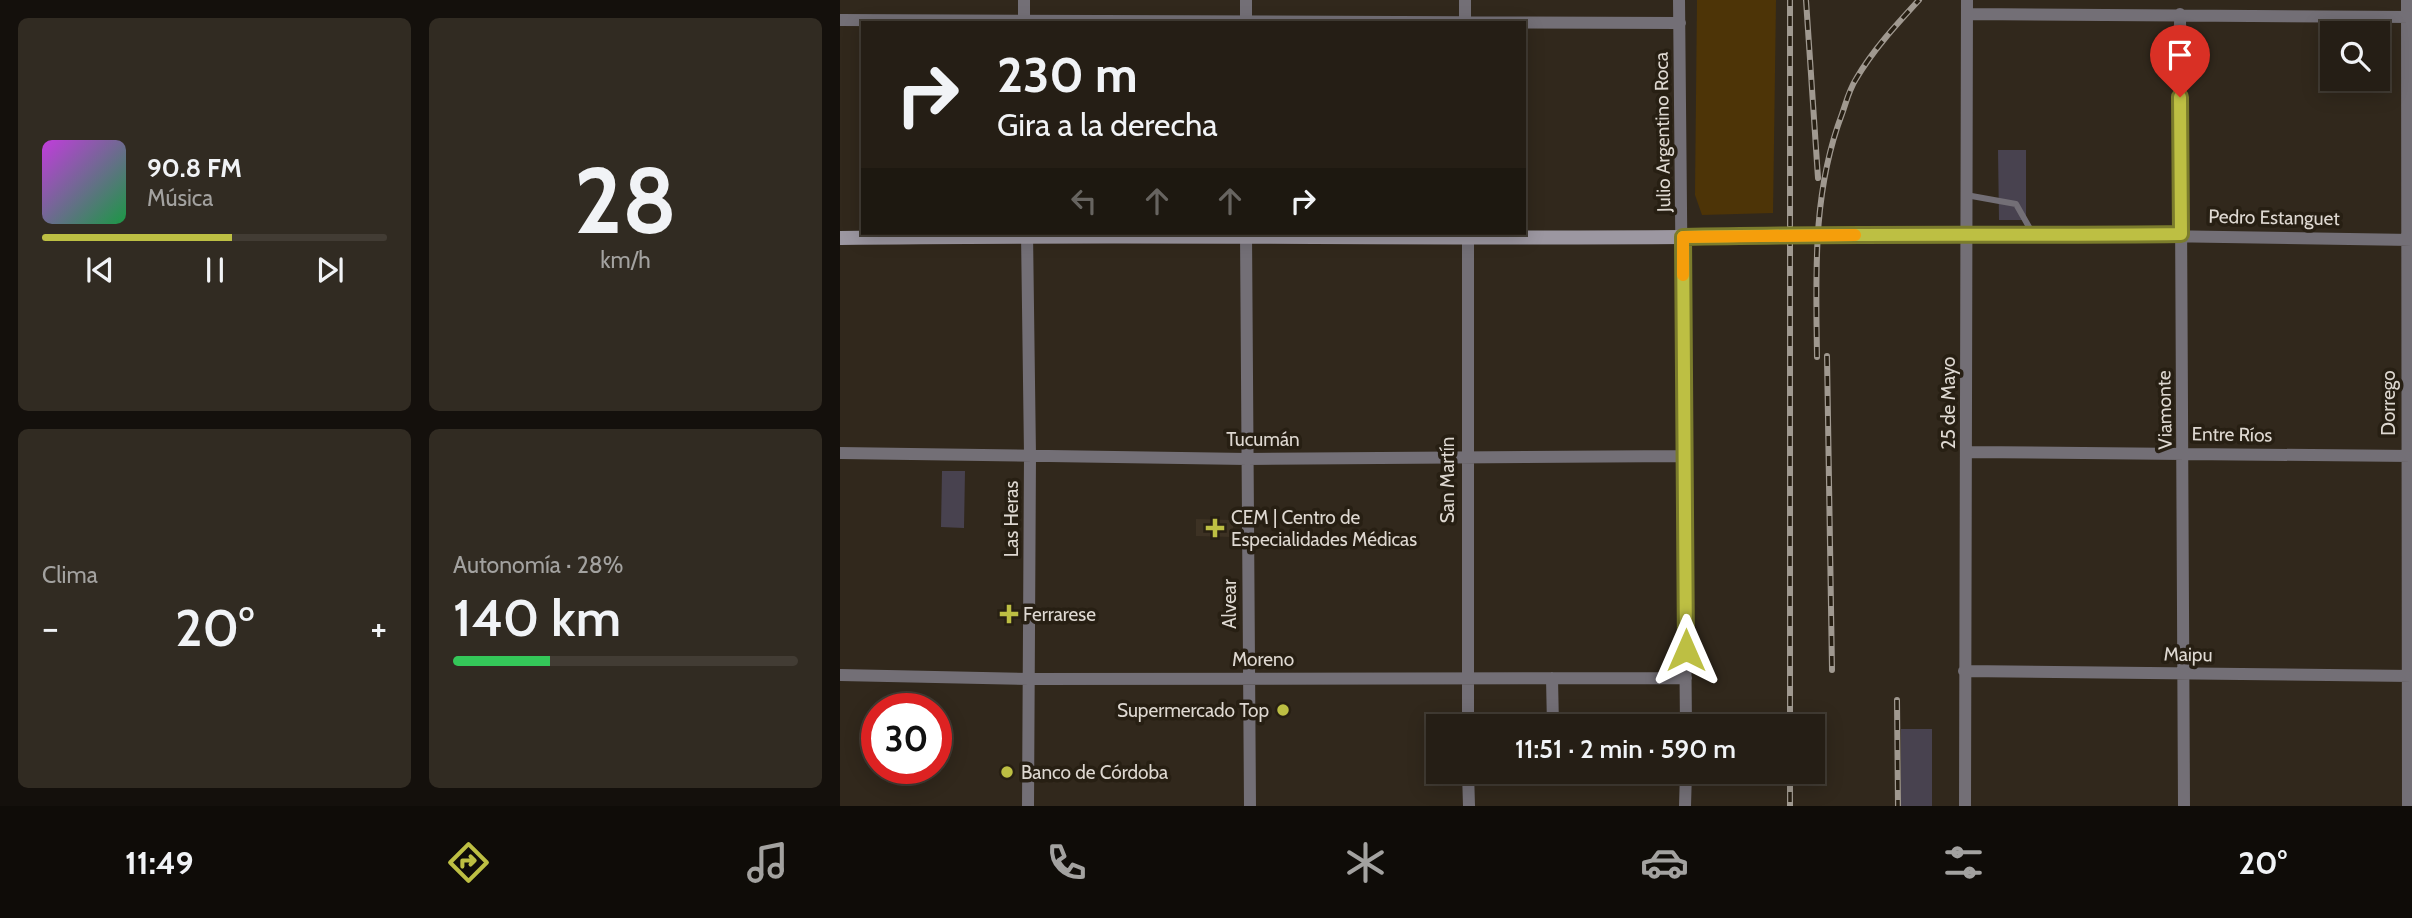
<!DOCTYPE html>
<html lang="es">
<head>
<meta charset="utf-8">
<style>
  body { margin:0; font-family:Cabin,sans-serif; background:#312b22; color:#f1f3f6; height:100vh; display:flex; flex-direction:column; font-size:26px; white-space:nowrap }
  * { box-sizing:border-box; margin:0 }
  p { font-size:23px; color:#a3a2a0 }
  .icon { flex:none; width:38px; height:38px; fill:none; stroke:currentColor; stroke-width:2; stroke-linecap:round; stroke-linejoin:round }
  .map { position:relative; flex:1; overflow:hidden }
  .drawer { display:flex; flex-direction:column; gap:18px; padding:18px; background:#14100c; width:840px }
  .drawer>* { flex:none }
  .hud { position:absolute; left:21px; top:21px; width:665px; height:214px; border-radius:0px; box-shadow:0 4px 18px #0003,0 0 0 2px #423c34; background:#251e15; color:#f1f3f6; overflow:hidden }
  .fabs { position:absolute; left:1480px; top:21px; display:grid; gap:14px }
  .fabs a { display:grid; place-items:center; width:70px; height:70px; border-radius:0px; background:#251e15; box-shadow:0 4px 18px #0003,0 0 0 2px #423c34; font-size:35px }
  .speed { position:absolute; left:21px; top:693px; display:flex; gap:14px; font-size:35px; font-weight:700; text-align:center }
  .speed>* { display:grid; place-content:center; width:91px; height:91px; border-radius:50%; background:#251e15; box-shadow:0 4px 18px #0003,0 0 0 2px #423c34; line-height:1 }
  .speed .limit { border:10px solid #d22; background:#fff; color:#111 }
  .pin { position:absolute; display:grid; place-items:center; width:60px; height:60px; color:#fff; margin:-72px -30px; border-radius:50% 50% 50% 0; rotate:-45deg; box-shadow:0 0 7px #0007 }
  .pin .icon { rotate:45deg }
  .me { position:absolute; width:77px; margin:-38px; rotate:0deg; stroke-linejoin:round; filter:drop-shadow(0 0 5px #0008) }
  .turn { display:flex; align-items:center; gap:24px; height:147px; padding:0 21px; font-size:32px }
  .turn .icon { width:91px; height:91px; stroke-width:2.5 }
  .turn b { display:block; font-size:49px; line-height:60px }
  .lanes { display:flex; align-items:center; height:66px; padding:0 21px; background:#0003; justify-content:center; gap:35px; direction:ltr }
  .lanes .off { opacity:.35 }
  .big { font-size:52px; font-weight:600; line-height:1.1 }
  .drawer .widget { flex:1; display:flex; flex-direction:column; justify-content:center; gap:10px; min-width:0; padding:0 24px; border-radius:10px; background:#312b22 }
  .drawer .dial { align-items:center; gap:0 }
  .dial b { font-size:91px; line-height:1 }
  .song { display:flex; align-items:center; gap:21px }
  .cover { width:84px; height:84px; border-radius:10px; background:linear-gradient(135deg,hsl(290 70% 55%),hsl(140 70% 35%)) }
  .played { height:7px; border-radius:4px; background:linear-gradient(90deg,#bdbf43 55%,#423c34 55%) }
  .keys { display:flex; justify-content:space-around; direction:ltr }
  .heat { display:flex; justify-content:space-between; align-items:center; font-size:38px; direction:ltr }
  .charge { height:10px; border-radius:5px; background:linear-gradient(90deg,#34c759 28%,#423c34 0) }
  .drawer .tiles { flex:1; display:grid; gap:18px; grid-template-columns:repeat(2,1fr) }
  .trip { position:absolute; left:586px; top:714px; width:399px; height:70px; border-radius:0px; background:#251e15; box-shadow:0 4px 18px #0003,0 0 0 2px #423c34; font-weight:600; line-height:70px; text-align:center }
  .menu { display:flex; height:112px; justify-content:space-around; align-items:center; background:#0f0c08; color:#a3a2a0 }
  .menu .icon { width:49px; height:49px }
  .menu .on { color:#bdbf43 }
  .menu b { font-size:32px; color:#f1f3f6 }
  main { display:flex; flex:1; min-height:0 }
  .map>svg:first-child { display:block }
  .medical { fill:#3d3224 }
  .green { fill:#4d3407 }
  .building { fill:#48424f }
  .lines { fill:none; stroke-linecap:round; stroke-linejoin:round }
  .lane { stroke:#736f76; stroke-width:6 }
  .street { stroke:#736f76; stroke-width:12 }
  .secondary { stroke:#9c97a1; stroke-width:14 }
  .rail-casing { stroke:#a09990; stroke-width:6 }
  .rail { stroke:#271f13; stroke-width:3.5; stroke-dasharray:10; stroke-linecap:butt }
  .route-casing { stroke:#7b7c2c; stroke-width:18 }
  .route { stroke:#bdbf43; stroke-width:12 }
  .slow { stroke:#f59e0b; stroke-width:12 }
  .poi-dot { fill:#bdbf43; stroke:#271f13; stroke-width:2.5 }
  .labels { text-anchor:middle; stroke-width:7; stroke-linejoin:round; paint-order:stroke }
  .street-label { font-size:19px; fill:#ded8d1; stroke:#271f13 }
  .poi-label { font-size:19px; fill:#ded8d1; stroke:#271f13; text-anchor:start }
</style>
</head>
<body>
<main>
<section class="drawer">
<div class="tiles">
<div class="widget">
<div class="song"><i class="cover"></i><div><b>90.8 FM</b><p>Música</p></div></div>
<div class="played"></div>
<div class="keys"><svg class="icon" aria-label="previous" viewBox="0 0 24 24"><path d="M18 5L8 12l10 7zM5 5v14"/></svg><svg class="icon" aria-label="pause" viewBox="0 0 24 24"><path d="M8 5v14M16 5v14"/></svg><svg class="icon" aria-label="next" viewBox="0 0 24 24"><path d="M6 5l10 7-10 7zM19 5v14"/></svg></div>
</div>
<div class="widget dial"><b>28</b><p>km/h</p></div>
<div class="widget"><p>Clima</p>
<div class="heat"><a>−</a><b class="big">20°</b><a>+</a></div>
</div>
<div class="widget"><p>Autonomía · 28%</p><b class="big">140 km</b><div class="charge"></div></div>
</div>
</section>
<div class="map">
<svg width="1572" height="806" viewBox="0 0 1572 806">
  <rect width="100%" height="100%" fill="#31281c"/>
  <path class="medical" d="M356 519 393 520V537L356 536Z"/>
  <path class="green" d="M857 0H936L933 213 862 215 855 195Z"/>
  <path class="building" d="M1158 150H1186V220H1159Z
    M102 471H125L124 528 101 527Z
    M1061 729H1092V806H1061Z"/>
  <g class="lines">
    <path class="lane" d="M1126 195 1176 204 1193 234"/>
    <path class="street" d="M625 0V23
      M839 0 846 726
      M1567 0 1568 806
      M1127 14 1572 17
      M1340 14 1344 806
      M0 20 840 23
      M184 23V0
      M406 23V0
      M187 233 190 455 188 806
      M406 233 410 806
      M843 237 1127 233 1572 240
      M1127 452 1572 456
      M0 453 407 459 845 456
      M1124 671 1572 676
      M0 675 189 679 846 678
      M712 678 713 726
      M628 726V233
      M628 772 629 806
      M845 806 846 772
      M1125 806 1127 0"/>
    <path class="secondary" d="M0 238C281 234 562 239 843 237"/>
    <defs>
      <path id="rail" d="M966 0 978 178
        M987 356 992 670
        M977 357C976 274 972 193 1002 114 1006 103 1009 90 1016 79 1033 50 1056 25 1079 0
        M1057 700 1058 806
        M950 726V0
        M950 772V806"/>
    </defs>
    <use href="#rail" class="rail-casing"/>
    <use href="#rail" class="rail"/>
  </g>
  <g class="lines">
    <defs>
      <path id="route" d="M846 650 843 237C1009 233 1175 236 1341 234L1340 97"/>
    </defs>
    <use href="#route" class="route-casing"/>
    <use href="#route" class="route"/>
    <path class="slow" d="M843 275V237L1015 235"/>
  </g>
  <g class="poi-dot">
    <path d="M371.5 517.5h7v7h7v7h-7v7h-7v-7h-7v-7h7z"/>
    <path d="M165.5 603.5h7v7h7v7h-7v7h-7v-7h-7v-7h7z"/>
    <circle cx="443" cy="710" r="7"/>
    <circle cx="167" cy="772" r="7"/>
  </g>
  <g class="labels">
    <g class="street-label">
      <text transform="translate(822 132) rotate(-91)" y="7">Julio Argentino Roca</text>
      <text transform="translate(1434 217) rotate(1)" y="7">Pedro Estanguet</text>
      <text transform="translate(1108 403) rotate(-90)" y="7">25 de Mayo</text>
      <text transform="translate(1548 403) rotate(-90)" y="7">Dorrego</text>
      <text transform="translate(1324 410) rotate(-91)" y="7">Viamonte</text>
      <text transform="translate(1392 434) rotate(1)" y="7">Entre Ríos</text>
      <text x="423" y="446">Tucumán</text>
      <text transform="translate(607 480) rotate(-90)" y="7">San Martín</text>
      <text transform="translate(171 519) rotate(-90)" y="7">Las Heras</text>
      <text transform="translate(389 604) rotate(-90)" y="7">Alvear</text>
      <text transform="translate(1348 654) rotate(1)" y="7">Maipu</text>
      <text x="423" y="666">Moreno</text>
    </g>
    <g class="poi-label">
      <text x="391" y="524">CEM | Centro de<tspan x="391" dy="22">Especialidades Médicas</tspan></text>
      <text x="183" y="621">Ferrarese</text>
      <text x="429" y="717" text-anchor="end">Supermercado Top</text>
      <text x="181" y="779">Banco de Córdoba</text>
    </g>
  </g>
</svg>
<div class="fabs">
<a><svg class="icon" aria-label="search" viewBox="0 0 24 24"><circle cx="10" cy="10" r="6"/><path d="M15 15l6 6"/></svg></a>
</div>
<div class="speed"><div class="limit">30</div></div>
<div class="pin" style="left:1340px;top:97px;background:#d93025"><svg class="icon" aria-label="arrive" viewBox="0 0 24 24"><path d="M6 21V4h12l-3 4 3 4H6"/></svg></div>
<svg class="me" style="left:846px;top:650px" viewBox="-20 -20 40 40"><path d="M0-17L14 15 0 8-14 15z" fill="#bdbf43" stroke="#fff" stroke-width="4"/></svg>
<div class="trip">11:51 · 2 min · 590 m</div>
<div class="hud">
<div class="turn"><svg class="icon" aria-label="right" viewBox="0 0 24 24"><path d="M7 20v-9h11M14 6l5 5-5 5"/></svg><div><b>230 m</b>Gira a la derecha</div></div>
<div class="lanes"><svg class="icon off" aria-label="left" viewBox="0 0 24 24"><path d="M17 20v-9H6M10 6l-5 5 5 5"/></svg><svg class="icon off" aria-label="ahead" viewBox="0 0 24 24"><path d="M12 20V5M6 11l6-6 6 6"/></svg><svg class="icon off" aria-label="ahead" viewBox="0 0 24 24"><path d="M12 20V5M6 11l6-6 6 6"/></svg><svg class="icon" aria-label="right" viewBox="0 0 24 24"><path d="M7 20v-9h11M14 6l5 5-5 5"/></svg></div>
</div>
</div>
</main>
<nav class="menu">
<b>11:49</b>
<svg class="icon on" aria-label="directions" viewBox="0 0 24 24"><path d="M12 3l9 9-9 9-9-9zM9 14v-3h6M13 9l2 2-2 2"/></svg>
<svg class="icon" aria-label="music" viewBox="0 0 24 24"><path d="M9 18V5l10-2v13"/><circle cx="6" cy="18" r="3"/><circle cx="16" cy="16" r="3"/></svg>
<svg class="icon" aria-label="phone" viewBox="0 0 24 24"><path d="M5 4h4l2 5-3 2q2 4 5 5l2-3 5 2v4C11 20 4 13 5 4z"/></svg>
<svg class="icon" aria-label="climate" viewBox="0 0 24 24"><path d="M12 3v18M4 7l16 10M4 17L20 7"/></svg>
<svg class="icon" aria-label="car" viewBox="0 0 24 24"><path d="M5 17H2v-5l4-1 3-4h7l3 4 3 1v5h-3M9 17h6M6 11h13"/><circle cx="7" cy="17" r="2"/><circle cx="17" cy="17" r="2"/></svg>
<svg class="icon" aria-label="filters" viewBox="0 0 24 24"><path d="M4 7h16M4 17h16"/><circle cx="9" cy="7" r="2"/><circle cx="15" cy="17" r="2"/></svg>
<b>20°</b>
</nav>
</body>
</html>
